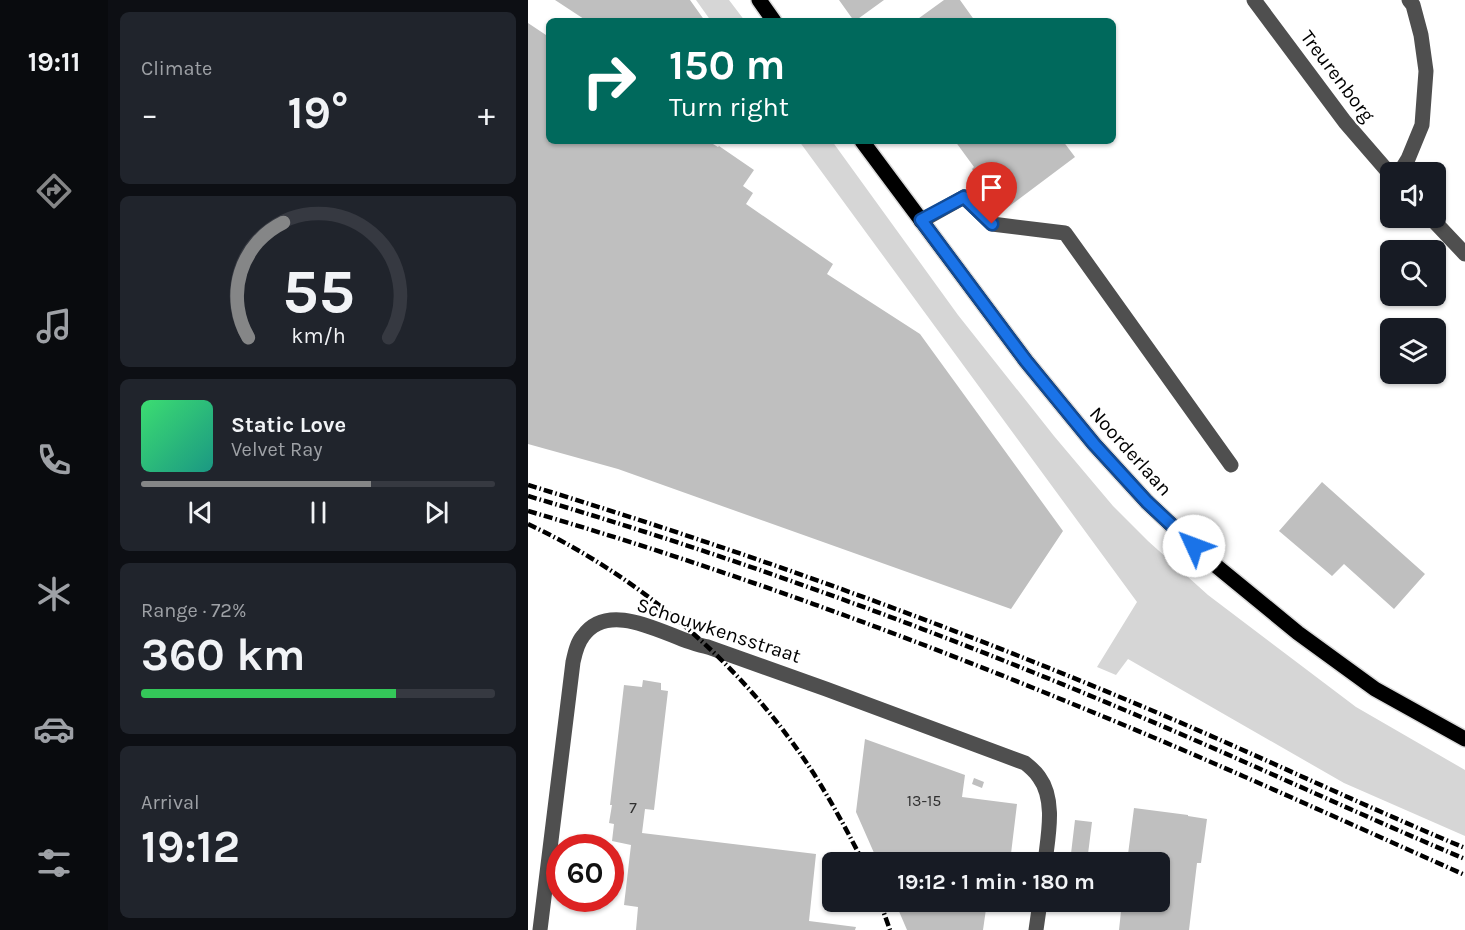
<!DOCTYPE html>
<html lang="en">
<head>
<meta charset="utf-8">
<style>
  body { margin:0; font-family:Karla,sans-serif; background:#20242c; color:#f1f3f6; height:100vh; display:flex; flex-direction:column; font-size:22px; white-space:nowrap }
  * { box-sizing:border-box; margin:0 }
  p { font-size:20px; color:#9ea1a6 }
  .icon { flex:none; width:33px; height:33px; fill:none; stroke:currentColor; stroke-width:2; stroke-linecap:round; stroke-linejoin:round }
  .map { position:relative; flex:1; overflow:hidden }
  .side { display:flex; flex-direction:column; gap:12px; padding:12px; background:#0d0f14; width:420px }
  .side>* { flex:none }
  .banner { position:absolute; left:18px; top:18px; width:570px; height:126px; border-radius:9px; box-shadow:0 2px 4px #0004; background:#00695c; color:#fff; overflow:hidden }
  .buttons { position:absolute; left:852px; top:162px; display:grid; gap:12px }
  .buttons a { display:grid; place-items:center; width:66px; height:66px; border-radius:9px; background:#171b24; box-shadow:0 2px 4px #0004; font-size:30px }
  .speed { position:absolute; left:18px; top:834px; display:flex; gap:12px; font-size:30px; font-weight:700; text-align:center }
  .speed>* { display:grid; place-content:center; width:78px; height:78px; border-radius:50%; background:#171b24; box-shadow:0 2px 4px #0004; line-height:1 }
  .speed .limit { border:9px solid #d22; background:#fff; color:#111 }
  .pin { position:absolute; display:grid; place-items:center; width:51px; height:51px; color:#fff; margin:-62px -26px; border-radius:50% 50% 50% 0; rotate:-45deg; box-shadow:0 0 6px #0007 }
  .pin .icon { rotate:45deg }
  .me { position:absolute; width:66px; margin:-33px; rotate:313deg; stroke-linejoin:round; filter:drop-shadow(0 0 4px #0008) }
  .turn { display:flex; align-items:center; gap:21px; height:126px; padding:0 24px; font-size:27px }
  .turn .icon { width:78px; height:78px; stroke-width:2.5 }
  .turn b { display:block; font-size:42px; line-height:51px }
  .big { font-size:45px; font-weight:700; line-height:1.1 }
  .side .widget { flex:1; display:flex; flex-direction:column; justify-content:center; gap:9px; min-width:0; padding:0 21px; border-radius:9px; background:#20242c }
  .side .dial { align-items:center; gap:0 }
  .dial svg { height:156px; overflow:visible; fill:none; stroke:#363941; stroke-width:7; stroke-linecap:round; text-anchor:middle }
  .dial text { fill:#f1f3f6; stroke:none }
  .song { display:flex; align-items:center; gap:18px }
  .cover { width:72px; height:72px; border-radius:9px; background:linear-gradient(135deg,hsl(140 70% 55%),hsl(170 70% 35%)) }
  .played { height:6px; border-radius:3px; background:linear-gradient(90deg,#858687 65%,#363941 65%) }
  .keys { display:flex; justify-content:space-around; direction:ltr }
  .heat { display:flex; justify-content:space-between; align-items:center; font-size:33px; direction:ltr }
  .charge { height:9px; border-radius:4px; background:linear-gradient(90deg,#34c759 72%,#363941 0) }
  .trip { position:absolute; left:294px; top:852px; width:348px; height:60px; border-radius:9px; background:#171b24; box-shadow:0 2px 4px #0004; font-weight:700; line-height:60px; text-align:center }
  main { display:flex; flex:1; min-height:0 }
  .dock { display:flex; flex-direction:column; width:108px; justify-content:space-around; align-items:center; background:#090b0e; color:#9ea1a6 }
  .dock .icon { width:42px; height:42px }
  .dock .current { color:#858687 }
  .dock b { font-size:27px; color:#f1f3f6 }
  .map>svg:first-child { display:block }
  .green { fill:#d6d6d6 }
  .building { fill:#bfbfbf }
  .lines { fill:none; stroke-linecap:round; stroke-linejoin:round }
  .major-casing { stroke:#dbdbdb; stroke-width:18 }
  .minor { stroke:#4f4f4f; stroke-width:15 }
  .major { stroke:#000; stroke-width:15 }
  .rail { stroke:#000; stroke-width:4.5; stroke-dasharray:9 3 1.5 3; stroke-linecap:butt }
  .route-casing { stroke:#114b97; stroke-width:15 }
  .route { stroke:#1a73e8; stroke-width:10 }
  .labels { text-anchor:middle; stroke-width:4.5; stroke-linejoin:round; paint-order:stroke }
  .number-label { font-size:16px; fill:#303030 }
  .street-label { font-size:20px; fill:#000; stroke:#fff }
</style>
</head>
<body>
<main>
<nav class="dock">
<b>19:11</b>
<svg class="icon current" aria-label="directions" viewBox="0 0 24 24"><path d="M12 3l9 9-9 9-9-9zM9 14v-3h6M13 9l2 2-2 2"/></svg>
<svg class="icon" aria-label="music" viewBox="0 0 24 24"><path d="M9 18V5l10-2v13"/><circle cx="6" cy="18" r="3"/><circle cx="16" cy="16" r="3"/></svg>
<svg class="icon" aria-label="phone" viewBox="0 0 24 24"><path d="M5 4h4l2 5-3 2q2 4 5 5l2-3 5 2v4C11 20 4 13 5 4z"/></svg>
<svg class="icon" aria-label="climate" viewBox="0 0 24 24"><path d="M12 3v18M4 7l16 10M4 17L20 7"/></svg>
<svg class="icon" aria-label="car" viewBox="0 0 24 24"><path d="M5 17H2v-5l4-1 3-4h7l3 4 3 1v5h-3M9 17h6M6 11h13"/><circle cx="7" cy="17" r="2"/><circle cx="17" cy="17" r="2"/></svg>
<svg class="icon" aria-label="filters" viewBox="0 0 24 24"><path d="M4 7h16M4 17h16"/><circle cx="9" cy="7" r="2"/><circle cx="15" cy="17" r="2"/></svg>
</nav>
<section class="side">
<div class="widget"><p>Climate</p>
<div class="heat"><a>−</a><b class="big">19°</b><a>+</a></div>
</div>
<div class="widget dial"><svg viewBox="0 0 100 80">
<path d="M14 69A42 42 0 1 1 86 69"/>
<path d="M14 69A42 42 0 0 1 32 10" stroke="#858687"/>
<text x="50" y="56" font-size="32" font-weight="700">55</text>
<text x="50" y="72" font-size="11">km/h</text>
</svg></div>
<div class="widget">
<div class="song"><i class="cover"></i><div><b>Static Love</b><p>Velvet Ray</p></div></div>
<div class="played"></div>
<div class="keys"><svg class="icon" aria-label="previous" viewBox="0 0 24 24"><path d="M18 5L8 12l10 7zM5 5v14"/></svg><svg class="icon" aria-label="pause" viewBox="0 0 24 24"><path d="M8 5v14M16 5v14"/></svg><svg class="icon" aria-label="next" viewBox="0 0 24 24"><path d="M6 5l10 7-10 7zM19 5v14"/></svg></div>
</div>
<div class="widget"><p>Range · 72%</p><b class="big">360 km</b><div class="charge"></div></div>
<div class="widget"><p>Arrival</p><b class="big">19:12</b></div>
</section>
<div class="map">
<svg width="937" height="930" viewBox="0 0 937 930">
  <rect width="100%" height="100%" fill="#fff"/>
  <path class="green" d="M168 0H201L217 21H183Z
    M271 141H304L430 315 526 436 585 506 620 541 680 595 828 707 937 770V836L816 783 600 659 588 675 569 667 609 602Z"/>
  <path class="building" d="M27 0H162L177 21H59Z
    M311 0H356L327 21H326Z
    M416 0H432L447 21H387Z
    M0 23 21 37V141H180L190 147 191 146 226 170 215 186 225 193 218 204 305 264 299 274 392 334 535 531 483 609 90 469 0 444Z
    M427 141H535L547 157 475 211 464 197 461 199 451 185 453 183 444 169 446 167Z
    M794 482 897 574 866 609 816 564 804 576 751 531Z
    M115 680 133 683V690L140 691 126 810 117 809 114 833 288 854 281 921 328 927 327 930H108L110 907 96 905 103 845 84 841 86 824 81 823 84 805H82L96 685 114 687Z
    M337 739 437 775 434 797 489 804 482 862H350L328 812Z
    M446 778 456 782 454 788 444 784Z
    M606 808 660 815V816L679 819 673 863H669L661 930H591L594 902H632V862H599Z
    M547 820 564 822 559 862H542Z
    M367 902H459L455 930H379Z"/>
  <g class="lines">
    <defs>
      <path id="major" d="M231 0 246 21
        M334 141 498 361 566 444 619 502 681 560 770 633 847 689 937 739"/>
    </defs>
    <use href="#major" class="major-casing"/>
    <path class="minor" d="M726 0 817 122 862 174
      M872 172 880 159 894 125 898 71 893 35 885 5 881 0
      M903 218 937 254
      M393 221 436 197 464 224 537 233 703 465
      M12 930 45 662C47 653 49 643 55 636 80 601 132 632 162 642 168 644 174 646 180 647L298 689 497 763C502 767 507 771 511 777 528 800 520 836 517 862
      M508 930 512 902"/>
    <use href="#major" class="major"/>
    <path class="rail" d="M0 485C203 547 403 618 599 700 713 747 824 801 937 848
      M0 496C208 557 413 632 613 717 722 763 828 813 937 859
      M0 511C189 566 375 634 557 709 685 761 811 819 937 875
      M0 524C116 579 217 667 286 774 304 803 320 832 335 862
      M352 902 362 930"/>
  </g>
  <g class="lines">
    <defs>
      <path id="route" d="M464 224 436 197 393 220 498 361 566 444 619 502 666 546"/>
    </defs>
    <use href="#route" class="route-casing"/>
    <use href="#route" class="route"/>
  </g>
  <g class="labels">
    <g class="number-label">
      <text x="396" y="806">13-15</text>
      <text x="105" y="813">7</text>
    </g>
    <g class="street-label">
      <text transform="translate(810 76) rotate(53)" y="7">Treurenborg</text>
      <text transform="translate(603 451) rotate(48)" y="7">Noorderlaan</text>
      <text transform="translate(191 630) rotate(18)" y="7">Schouwkensstraat</text>
    </g>
  </g>
</svg>
<div class="buttons">
<a><svg class="icon" aria-label="sound" viewBox="0 0 24 24"><path d="M4 9h4l5-4v14l-5-4H4zM17 9q2 3 0 6"/></svg></a>
<a><svg class="icon" aria-label="search" viewBox="0 0 24 24"><circle cx="10" cy="10" r="6"/><path d="M15 15l6 6"/></svg></a>
<a><svg class="icon" aria-label="layers" viewBox="0 0 24 24"><path d="M12 4l9 5-9 5-9-5zM3 14l9 5 9-5"/></svg></a>
</div>
<div class="speed"><div class="limit">60</div></div>
<div class="pin" style="left:464px;top:224px;background:#d93025"><svg class="icon" aria-label="arrive" viewBox="0 0 24 24"><path d="M6 21V4h12l-3 4 3 4H6"/></svg></div>
<svg class="me" style="left:666px;top:546px" viewBox="-20 -20 40 40"><circle r="19" fill="#fff"/><path d="M0-13L10 11 0 6-10 11z" fill="#1a73e8"/></svg>
<div class="trip">19:12 · 1 min · 180 m</div>
<div class="banner">
<div class="turn"><svg class="icon" aria-label="right" viewBox="0 0 24 24"><path d="M7 20v-9h11M14 6l5 5-5 5"/></svg><div><b>150 m</b>Turn right</div></div>
</div>
</div>
</main>
</body>
</html>
